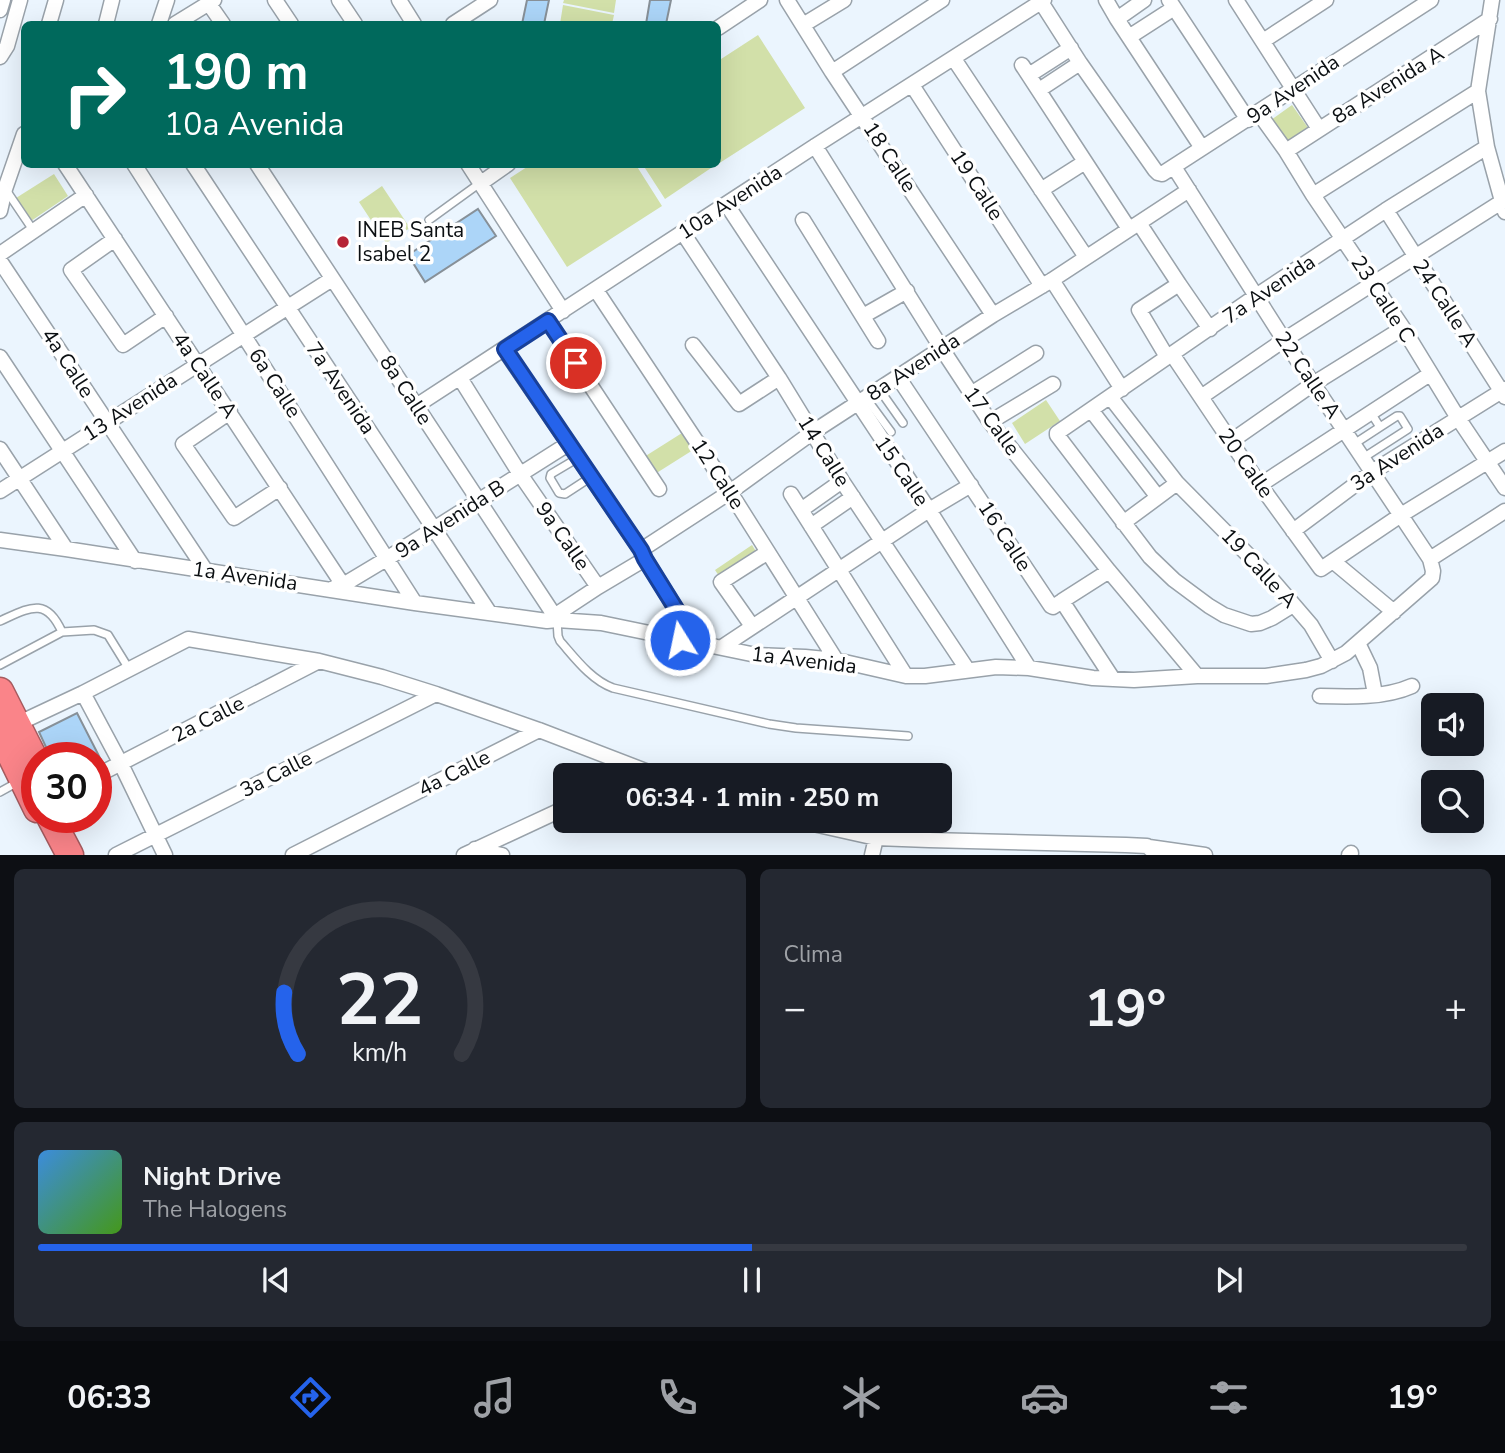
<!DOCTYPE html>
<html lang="es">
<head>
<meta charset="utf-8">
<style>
  body { margin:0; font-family:"Nunito Sans",sans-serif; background:#242831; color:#f1f3f6; height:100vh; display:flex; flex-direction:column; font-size:26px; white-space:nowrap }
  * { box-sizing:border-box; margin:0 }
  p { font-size:23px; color:#9ea1a6 }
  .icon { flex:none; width:38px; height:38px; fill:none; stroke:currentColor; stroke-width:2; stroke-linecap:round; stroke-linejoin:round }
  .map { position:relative; height:855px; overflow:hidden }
  .sheet { display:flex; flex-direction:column; gap:14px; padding:14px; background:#0d0f14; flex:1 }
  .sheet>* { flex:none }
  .guide { position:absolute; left:21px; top:21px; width:700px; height:147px; border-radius:10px; box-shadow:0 7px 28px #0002; background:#00695c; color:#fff; overflow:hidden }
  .controls { position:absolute; left:1421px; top:693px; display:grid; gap:14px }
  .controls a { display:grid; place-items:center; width:63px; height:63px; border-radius:10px; background:#171b24; box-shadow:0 7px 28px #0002; font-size:35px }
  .speed { position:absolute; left:21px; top:742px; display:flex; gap:14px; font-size:35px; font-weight:700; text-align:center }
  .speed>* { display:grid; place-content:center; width:91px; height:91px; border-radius:50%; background:#171b24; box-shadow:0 7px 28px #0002; line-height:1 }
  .speed .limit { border:10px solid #d22; background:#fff; color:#111 }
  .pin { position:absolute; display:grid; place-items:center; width:60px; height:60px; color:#fff; margin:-30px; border:4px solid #fff; border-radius:50%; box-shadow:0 2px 7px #0007 }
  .me { position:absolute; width:77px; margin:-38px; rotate:350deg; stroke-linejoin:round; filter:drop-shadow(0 0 5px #0008) }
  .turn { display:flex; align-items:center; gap:24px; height:147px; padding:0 28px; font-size:32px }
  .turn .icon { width:91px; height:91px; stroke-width:2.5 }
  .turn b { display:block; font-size:49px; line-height:60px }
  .big { font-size:52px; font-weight:700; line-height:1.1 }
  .sheet .tile { flex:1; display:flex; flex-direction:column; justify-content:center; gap:10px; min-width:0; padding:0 24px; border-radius:10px; background:#242831 }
  .sheet .dial { align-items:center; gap:0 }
  .dial svg { height:182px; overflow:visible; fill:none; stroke:#363941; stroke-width:7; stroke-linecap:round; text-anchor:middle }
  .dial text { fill:#f1f3f6; stroke:none }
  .song { display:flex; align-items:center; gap:21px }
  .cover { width:84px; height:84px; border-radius:10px; background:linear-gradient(135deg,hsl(210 70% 55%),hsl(100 70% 35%)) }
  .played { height:7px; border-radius:4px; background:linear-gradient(90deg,#2563eb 50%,#363941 50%) }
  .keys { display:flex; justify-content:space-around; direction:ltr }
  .heat { display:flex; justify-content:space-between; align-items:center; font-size:38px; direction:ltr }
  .sheet .tiles { flex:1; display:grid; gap:14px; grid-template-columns:1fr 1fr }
  .tile:last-child { grid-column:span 2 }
  .trip { position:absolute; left:553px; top:763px; width:399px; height:70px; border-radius:10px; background:#171b24; box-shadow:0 7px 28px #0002; font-weight:700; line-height:70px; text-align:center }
  .tabs { display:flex; height:112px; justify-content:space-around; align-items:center; background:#090b0e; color:#9ea1a6 }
  .tabs .icon { width:49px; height:49px }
  .tabs .active { color:#2563eb }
  .tabs b { font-size:32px; color:#f1f3f6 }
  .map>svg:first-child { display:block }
  .green { fill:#d2e0a9 }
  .building { fill:#acd5f8; stroke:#879098; stroke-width:2 }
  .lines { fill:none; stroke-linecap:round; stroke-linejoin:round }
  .lane-casing { stroke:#99a2aa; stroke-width:10 }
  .street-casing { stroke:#99a2aa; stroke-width:17 }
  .highway-casing { stroke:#a65b5f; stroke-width:29 }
  .lane { stroke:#fff; stroke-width:7 }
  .street { stroke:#fff; stroke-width:14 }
  .highway { stroke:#fa8489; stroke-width:26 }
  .route-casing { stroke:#184099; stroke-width:18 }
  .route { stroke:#2563eb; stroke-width:12 }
  .poi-dot { fill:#b62436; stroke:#fff; stroke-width:2.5 }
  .labels { text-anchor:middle; stroke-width:7; stroke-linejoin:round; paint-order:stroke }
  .street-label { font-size:21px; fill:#0b0f12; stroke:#fff }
  .poi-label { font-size:21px; fill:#0b0f12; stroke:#fff; text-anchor:start }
</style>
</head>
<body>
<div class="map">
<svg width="1505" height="855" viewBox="0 0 1505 855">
  <rect width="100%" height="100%" fill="#ebf5fe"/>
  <path class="green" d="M564 0H616L614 13 563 3Z
    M563 5 614 15 612 24H560Z
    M758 35 805 108 718 164V61Z
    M1292 105 1311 132 1290 147 1271 120Z
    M717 164 665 199 643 165V164Z
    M530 165H636L662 206 567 267 510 178Z
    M54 174 68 196 31 221 16 198Z
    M382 186 410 228 386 243 359 202Z
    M1046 400 1060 421 1025 444 1012 423Z
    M682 433 693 450 655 474 644 457Z
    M752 545 762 561 725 585 715 570Z"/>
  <path class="building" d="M527 0H549L544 24H522Z
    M650 0H671L666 24H646Z
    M478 209 496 236 425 282 408 255Z
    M77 713 100 758H51L39 732Z"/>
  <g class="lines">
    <defs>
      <path id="lane" d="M6 190 33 230
        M429 220 480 183
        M879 389 903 423
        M866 398 891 432
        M1354 444 1380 427
        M578 458 551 474 550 478 559 493 565 494 591 477
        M1363 458 1408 429 1400 416H1397L1380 427 1371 413
        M557 620 558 636 560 641C575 658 591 680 613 688L769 724 796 728 908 736
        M0 621C29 608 46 596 62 632
        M0 665 62 632 94 630 108 635 129 669
        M0 792 18 782"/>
      <path id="street" d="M275 0 291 24
        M339 0 355 24
        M399 0 414 24
        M787 0 832 72 993 315
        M1106 0 1117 19 1202 148
        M1169 0 1248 120
        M1236 0 1319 129
        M1492 0 1478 91 1487 147 1505 212
        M1041 2 1080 63 1155 170 1158 173 1162 174 1431 0
        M209 4 223 24
        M0 10 3 0
        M1117 19 1144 0
        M49 24 56 0
        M106 24 112 0
        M159 24 167 0
        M175 24 214 0
        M453 24 490 0
        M803 25 844 0
        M718 28 760 0
        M1129 37 1174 8
        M1263 41 1326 0
        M0 57 7 46 20 0
        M954 59 1086 257
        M1022 65 1129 229
        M832 72 942 0
        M1029 75 1071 48
        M912 85 1042 286
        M1039 90 1080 63
        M1258 112 1286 151 1313 195 1403 328 1458 418 1505 488
        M815 146 942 349 990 422 1109 571 1197 676
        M1286 151 1490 19
        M65 164 343 585
        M134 164 415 603
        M193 164 489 612
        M257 164 554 615
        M468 164 563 311
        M1174 167 1284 340 1430 559
        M481 183 508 164
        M1041 190 1085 162
        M1313 195 1478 91
        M727 205 929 510 1029 668
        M1386 210 1505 397
        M0 211 5 189 24 134
        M803 220 878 341
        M1139 223 1179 284 1210 329
        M683 233 779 378 842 481 967 669
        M115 239 71 270 123 345 166 316
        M0 254 86 195
        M0 261 206 571
        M1052 280 1122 389
        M596 290 730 492 836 660
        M863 316 907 291
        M548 321 659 489
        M693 345 739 404 779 378
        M504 349 641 550 645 559 681 617 680 640
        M1172 354 1260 485 1321 569 1401 515 1505 451
        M0 357 135 561
        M1167 357 1139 310 1179 284
        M898 377 1051 606 1053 607 1062 601 1113 679
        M460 378 520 474 598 587
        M971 394 1036 353
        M1201 397 1284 340 1503 201
        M1111 398 1177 483 1268 575 1311 625 1332 661
        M416 406 815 146 1044 0
        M1091 410 1157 496
        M230 412 183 444 234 518 280 488
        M990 422 1053 384
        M1230 442 1313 384 1403 328
        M0 449 66 549
        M1260 485 1430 374
        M0 491 332 279
        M791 494 906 676
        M801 510 842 481
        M1123 523 1177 483
        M811 526 853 497
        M1293 531 1372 472 1505 389
        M0 540 66 549 415 603 547 621 557 620 601 623 756 655 805 657 836 660 906 676H925L996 667 1029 668 1093 678 1134 680 1197 676H1266L1306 670 1321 666 1346 653 1432 578 1433 571 1430 559 1505 511
        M641 550 730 492 813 432 993 315 1052 280 1189 190
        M1334 562 1394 612
        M334 588 343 585 388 558 568 444
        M1062 601 1109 571
        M1293 605 1272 618 1260 623 1251 624 1224 615 1209 606 1174 580 1150 557 1057 435V433L1256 296 1386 210 1487 147
        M548 620 598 587 645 559
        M752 626 721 582 768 552
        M1358 643 1370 668 1375 694
        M722 647 929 510 971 485
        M83 693 121 764 165 855
        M1320 696C1350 697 1385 698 1412 686
        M17 724 83 693 188 639 319 661 382 677 436 694 539 730 656 775
        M96 776 319 661
        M800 821 876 838 929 840 1126 845 1147 846 1157 855
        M1149 847 1205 855
        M475 849 502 855
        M116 855 436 694
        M293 855 539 730
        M464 855 565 808
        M872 855 876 838
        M1349 855 1351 853"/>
      <path id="highway" d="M0 691 37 764
        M0 733 37 809
        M50 817 70 855"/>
    </defs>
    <use href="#lane" class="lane-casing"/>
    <use href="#street" class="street-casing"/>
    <use href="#highway" class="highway-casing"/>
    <use href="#lane" class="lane"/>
    <use href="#street" class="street"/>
    <use href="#highway" class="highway"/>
  </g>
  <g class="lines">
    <defs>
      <path id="route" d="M576 363 548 321 505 349 641 550 645 559 681 617 680 640"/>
    </defs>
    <use href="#route" class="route-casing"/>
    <use href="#route" class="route"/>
  </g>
  <circle class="poi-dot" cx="343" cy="242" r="7"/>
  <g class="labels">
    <g class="street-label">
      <text transform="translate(1388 85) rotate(-32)" y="7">8a Avenida A</text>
      <text transform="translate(1293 89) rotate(-34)" y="7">9a Avenida</text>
      <text transform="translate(890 157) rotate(57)" y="7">18 Calle</text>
      <text transform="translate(977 185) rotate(57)" y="7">19 Calle</text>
      <text transform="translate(730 202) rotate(-33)" y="7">10a Avenida</text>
      <text transform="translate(1269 289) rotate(-34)" y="7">7a Avenida</text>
      <text transform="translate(1383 299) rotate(57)" y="7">23 Calle C</text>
      <text transform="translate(1445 303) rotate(57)" y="7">24 Calle A</text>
      <text transform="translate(68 363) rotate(57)" y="7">4a Calle</text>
      <text transform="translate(913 367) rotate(-33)" y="7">8a Avenida</text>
      <text transform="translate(205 375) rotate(56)" y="7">4a Calle A</text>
      <text transform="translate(1308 375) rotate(56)" y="7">22 Calle A</text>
      <text transform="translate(275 383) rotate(57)" y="7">6a Calle</text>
      <text transform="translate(341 388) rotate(56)" y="7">7a Avenida</text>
      <text transform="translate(406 390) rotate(57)" y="7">8a Calle</text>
      <text transform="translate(130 407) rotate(-33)" y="7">13 Avenida</text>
      <text transform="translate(992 421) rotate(54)" y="7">17 Calle</text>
      <text transform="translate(824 451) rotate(58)" y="7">14 Calle</text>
      <text transform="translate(1397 457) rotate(-33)" y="7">3a Avenida</text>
      <text transform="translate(1246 463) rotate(55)" y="7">20 Calle</text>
      <text transform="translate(902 471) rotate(56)" y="7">15 Calle</text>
      <text transform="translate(718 474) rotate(57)" y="7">12 Calle</text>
      <text transform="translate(450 519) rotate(-33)" y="7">9a Avenida B</text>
      <text transform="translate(563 536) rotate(55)" y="7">9a Calle</text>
      <text transform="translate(1005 536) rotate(57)" y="7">16 Calle</text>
      <text transform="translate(1259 568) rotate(47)" y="7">19 Calle A</text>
      <text transform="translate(245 576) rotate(8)" y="7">1a Avenida</text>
      <text transform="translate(804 660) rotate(7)" y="7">1a Avenida</text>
      <text transform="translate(208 719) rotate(-27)" y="7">2a Calle</text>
      <text transform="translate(454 773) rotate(-27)" y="7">4a Calle</text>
      <text transform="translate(276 774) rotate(-27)" y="7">3a Calle</text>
    </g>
    <g class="poi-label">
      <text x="357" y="237">INEB Santa<tspan x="357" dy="24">Isabel 2</tspan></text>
    </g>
  </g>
</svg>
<div class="controls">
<a><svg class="icon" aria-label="sound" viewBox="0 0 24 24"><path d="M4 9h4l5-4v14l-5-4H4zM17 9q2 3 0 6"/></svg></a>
<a><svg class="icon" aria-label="search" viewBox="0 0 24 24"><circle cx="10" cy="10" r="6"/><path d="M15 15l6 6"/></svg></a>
</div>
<div class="speed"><div class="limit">30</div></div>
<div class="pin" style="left:576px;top:363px;background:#d93025"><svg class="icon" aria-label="arrive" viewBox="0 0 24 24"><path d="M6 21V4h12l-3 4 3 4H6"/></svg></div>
<svg class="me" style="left:680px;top:640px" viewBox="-20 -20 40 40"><circle r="17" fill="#2563eb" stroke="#fff" stroke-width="3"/><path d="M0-11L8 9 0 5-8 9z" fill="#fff"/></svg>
<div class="trip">06:34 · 1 min · 250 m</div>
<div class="guide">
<div class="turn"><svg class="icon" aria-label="right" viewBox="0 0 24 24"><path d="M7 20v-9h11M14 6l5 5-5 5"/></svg><div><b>190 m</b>10a Avenida</div></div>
</div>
</div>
<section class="sheet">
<div class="tiles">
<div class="tile dial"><svg viewBox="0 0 100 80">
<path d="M14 69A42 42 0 1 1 86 69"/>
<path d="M14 69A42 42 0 0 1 8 42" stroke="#2563eb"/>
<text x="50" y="56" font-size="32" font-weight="700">22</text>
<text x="50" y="72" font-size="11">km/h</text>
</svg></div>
<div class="tile"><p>Clima</p>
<div class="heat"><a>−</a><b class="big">19°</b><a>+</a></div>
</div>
<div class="tile">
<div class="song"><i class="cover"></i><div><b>Night Drive</b><p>The Halogens</p></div></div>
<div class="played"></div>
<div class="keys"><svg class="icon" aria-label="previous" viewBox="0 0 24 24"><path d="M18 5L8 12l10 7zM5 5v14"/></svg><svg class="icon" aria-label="pause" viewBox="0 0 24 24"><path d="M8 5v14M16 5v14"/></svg><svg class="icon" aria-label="next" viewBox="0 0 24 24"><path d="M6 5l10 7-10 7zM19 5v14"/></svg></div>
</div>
</div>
</section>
<nav class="tabs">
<b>06:33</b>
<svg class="icon active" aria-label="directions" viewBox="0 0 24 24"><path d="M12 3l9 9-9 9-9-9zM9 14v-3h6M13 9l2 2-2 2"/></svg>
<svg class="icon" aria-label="music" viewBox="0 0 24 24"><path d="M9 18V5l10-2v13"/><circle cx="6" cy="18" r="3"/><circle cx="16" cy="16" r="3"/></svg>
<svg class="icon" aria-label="phone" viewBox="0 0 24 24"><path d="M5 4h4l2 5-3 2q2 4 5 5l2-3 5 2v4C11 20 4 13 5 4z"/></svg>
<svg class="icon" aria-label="climate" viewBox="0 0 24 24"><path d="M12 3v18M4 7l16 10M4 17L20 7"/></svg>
<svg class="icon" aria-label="car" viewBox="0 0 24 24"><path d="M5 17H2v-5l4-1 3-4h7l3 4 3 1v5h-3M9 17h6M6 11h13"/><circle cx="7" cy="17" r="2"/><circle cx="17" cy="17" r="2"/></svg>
<svg class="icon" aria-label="filters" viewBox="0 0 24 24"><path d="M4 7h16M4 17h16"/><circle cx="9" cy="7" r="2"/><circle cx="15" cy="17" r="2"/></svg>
<b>19°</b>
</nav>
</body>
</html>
